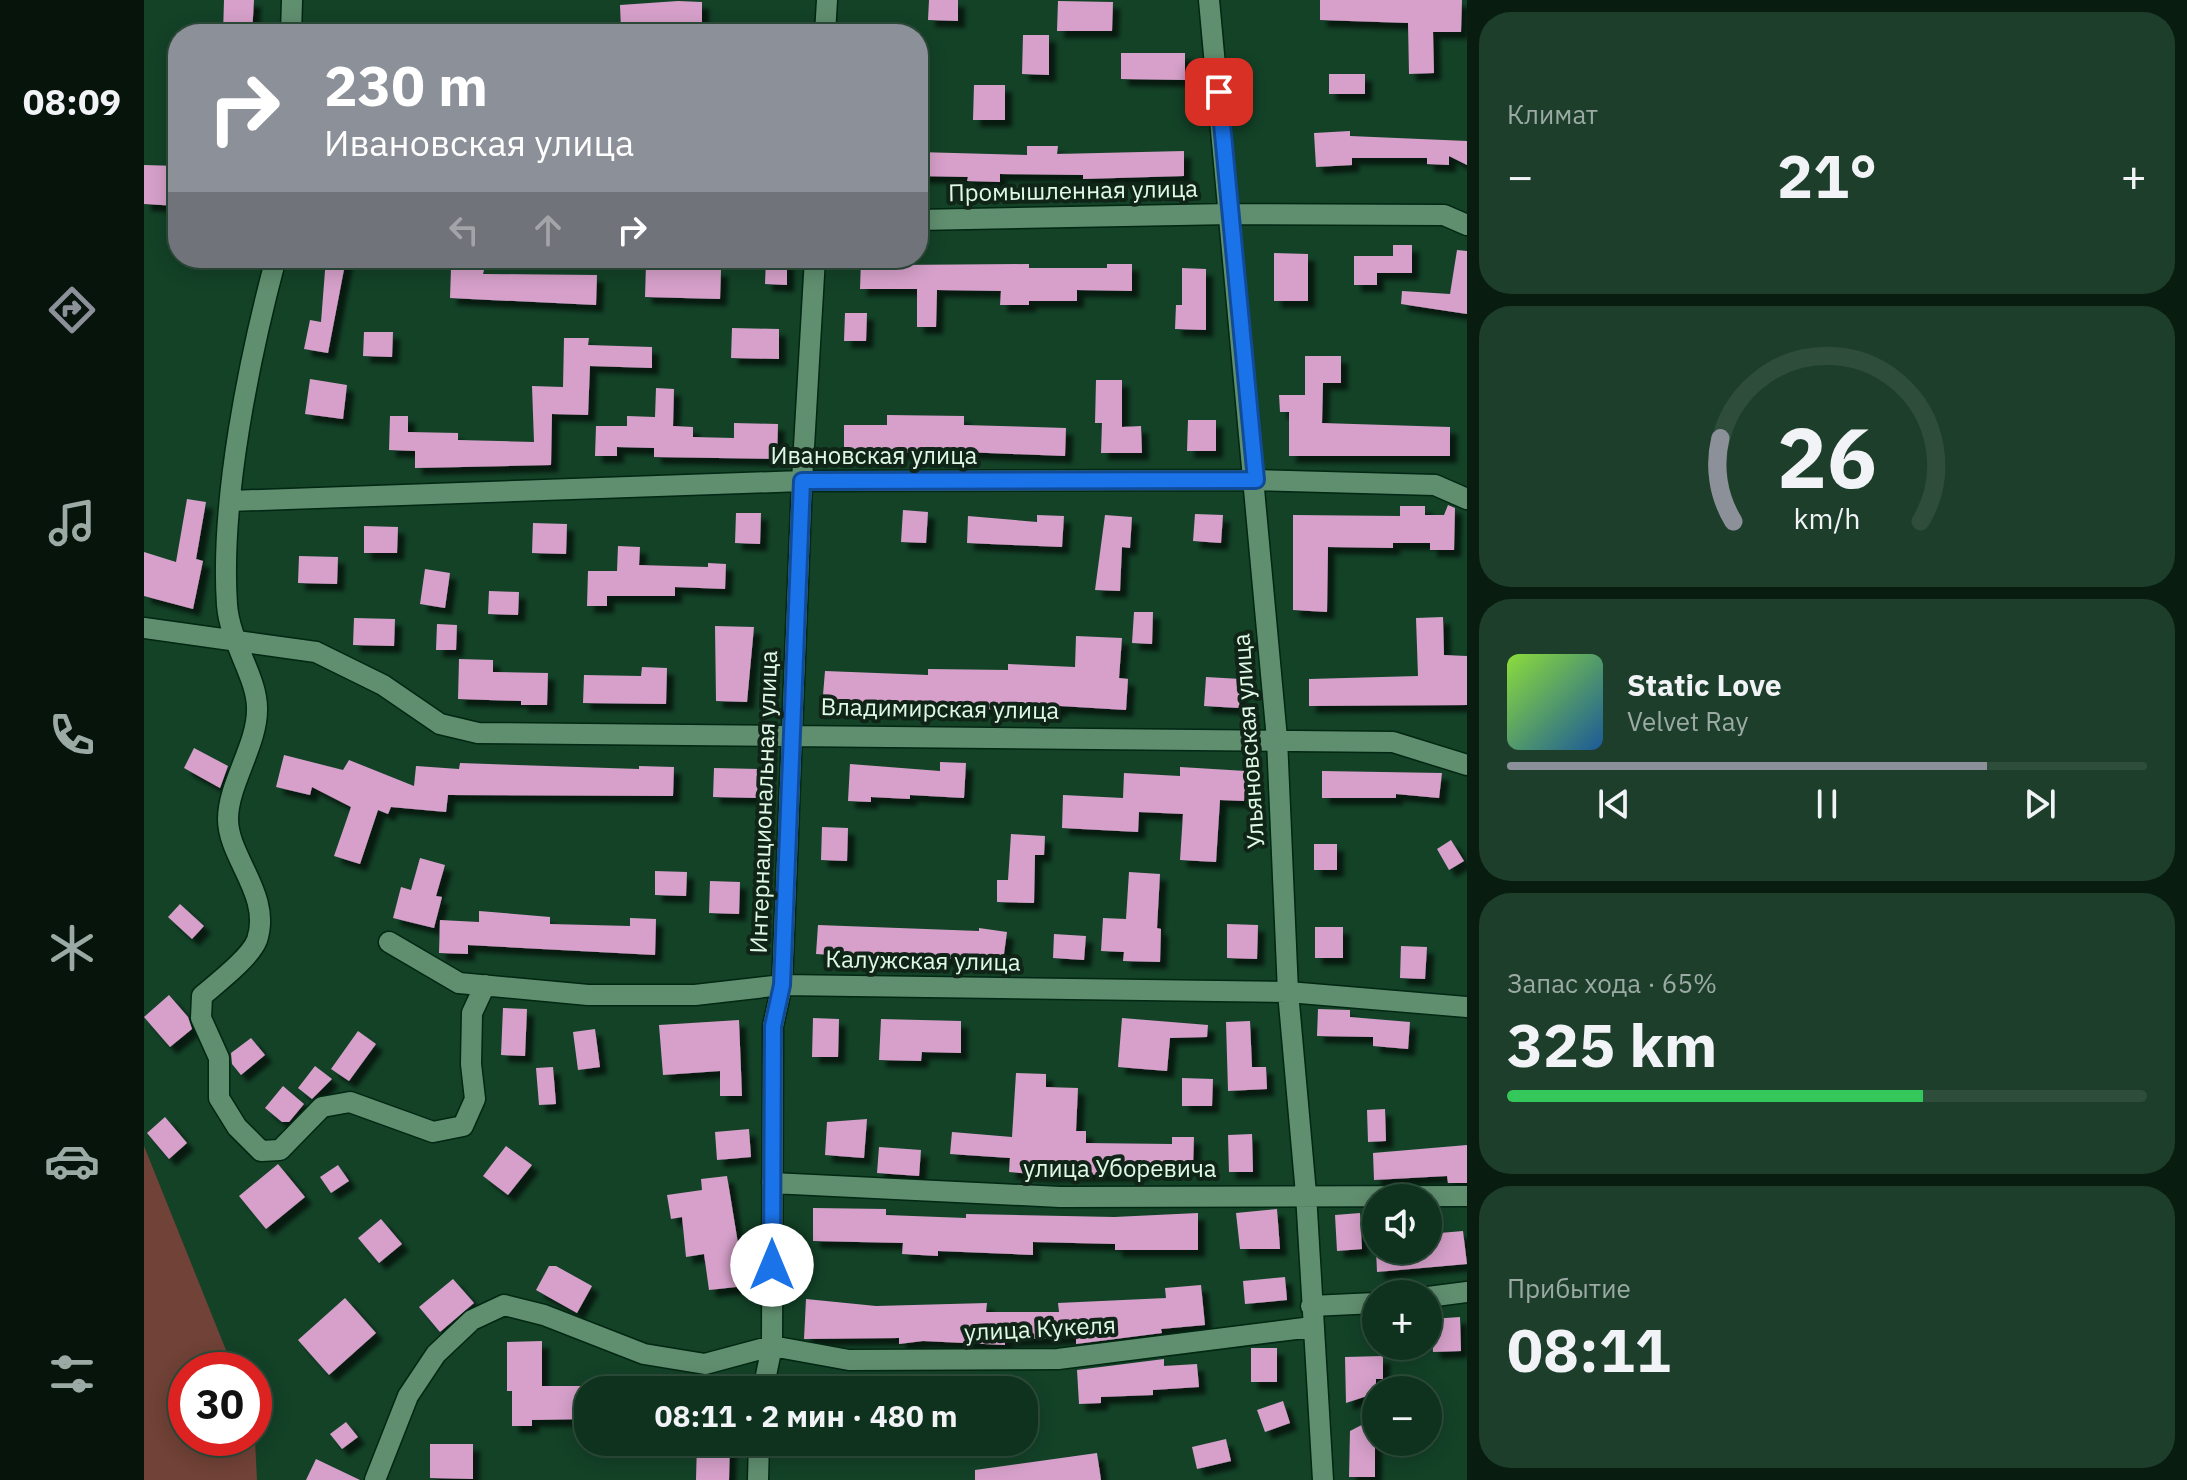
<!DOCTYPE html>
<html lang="ru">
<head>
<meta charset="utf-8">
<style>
  body { margin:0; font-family:"IBM Plex Sans",sans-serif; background:#1c3e2a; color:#f1f3f6; height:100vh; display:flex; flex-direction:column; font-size:30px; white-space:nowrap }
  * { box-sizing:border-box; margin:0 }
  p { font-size:26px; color:#9baaa4 }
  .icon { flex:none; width:44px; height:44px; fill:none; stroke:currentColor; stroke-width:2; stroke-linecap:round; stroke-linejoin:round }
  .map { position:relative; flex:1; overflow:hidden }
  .side { display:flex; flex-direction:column; gap:12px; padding:12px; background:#081c10; width:720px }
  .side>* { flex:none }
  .hud { position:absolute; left:24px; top:24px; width:760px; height:244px; border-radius:32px; box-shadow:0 4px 20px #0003,0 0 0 2px #2e4d3b; background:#8c9099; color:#fff; overflow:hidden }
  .controls { position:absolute; left:1218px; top:1184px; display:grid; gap:16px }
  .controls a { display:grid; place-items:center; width:80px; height:80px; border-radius:50%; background:#0e321d; box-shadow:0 4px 20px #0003,0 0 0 2px #2e4d3b; font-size:40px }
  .speed { position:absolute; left:24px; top:1352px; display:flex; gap:16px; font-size:40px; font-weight:700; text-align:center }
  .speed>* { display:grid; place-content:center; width:104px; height:104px; border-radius:50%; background:#0e321d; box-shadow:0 4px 20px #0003,0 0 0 2px #2e4d3b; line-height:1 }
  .speed .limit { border:12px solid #d22; background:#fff; color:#111 }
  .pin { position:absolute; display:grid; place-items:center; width:68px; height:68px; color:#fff; margin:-34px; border-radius:16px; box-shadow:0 4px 12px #0006 }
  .me { position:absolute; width:88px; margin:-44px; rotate:0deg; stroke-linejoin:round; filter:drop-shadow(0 0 6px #0008) }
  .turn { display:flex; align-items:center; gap:28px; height:168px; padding:0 24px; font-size:36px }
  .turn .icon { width:104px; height:104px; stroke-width:2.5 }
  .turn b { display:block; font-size:56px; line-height:68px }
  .lanes { display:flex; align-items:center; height:76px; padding:0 24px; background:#0003; justify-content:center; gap:40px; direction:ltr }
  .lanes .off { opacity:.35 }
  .big { font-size:60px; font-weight:700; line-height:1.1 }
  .side .tile { flex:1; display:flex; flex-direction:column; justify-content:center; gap:12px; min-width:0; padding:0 28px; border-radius:32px; background:#1c3e2a }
  .side .dial { align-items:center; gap:0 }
  .dial svg { height:208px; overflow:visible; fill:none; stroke:#2e4d3b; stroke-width:7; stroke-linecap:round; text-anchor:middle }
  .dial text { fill:#f1f3f6; stroke:none }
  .song { display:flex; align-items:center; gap:24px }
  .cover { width:96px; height:96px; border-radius:12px; background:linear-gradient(135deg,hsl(90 70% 55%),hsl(210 70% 35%)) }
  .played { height:8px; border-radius:4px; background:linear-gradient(90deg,#8c9099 75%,#2e4d3b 75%) }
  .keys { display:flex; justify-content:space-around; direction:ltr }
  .heat { display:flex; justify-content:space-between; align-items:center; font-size:44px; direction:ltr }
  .charge { height:12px; border-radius:6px; background:linear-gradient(90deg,#34c759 65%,#2e4d3b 0) }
  .trip { position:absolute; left:430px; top:1376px; width:464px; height:80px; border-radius:32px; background:#0e321d; box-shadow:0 4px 20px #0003,0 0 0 2px #2e4d3b; font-weight:700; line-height:80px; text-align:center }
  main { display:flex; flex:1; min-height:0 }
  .tab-bar { display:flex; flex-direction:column; width:144px; justify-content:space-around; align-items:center; background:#06140c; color:#9baaa4 }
  .tab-bar .icon { width:56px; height:56px }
  .tab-bar .selected { color:#8c9099 }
  .tab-bar b { font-size:36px; color:#f1f3f6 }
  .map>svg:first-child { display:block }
  .green { fill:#714237 }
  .building { fill:#d6a0ca; filter:url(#shadow) }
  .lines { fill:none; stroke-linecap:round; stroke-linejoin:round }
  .minor-casing { stroke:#022713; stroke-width:23 }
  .minor { stroke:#608f6f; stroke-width:20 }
  .route-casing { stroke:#114b97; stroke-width:20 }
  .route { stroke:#1a73e8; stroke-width:14 }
  .labels { text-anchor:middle; stroke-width:8; stroke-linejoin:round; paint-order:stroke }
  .street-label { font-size:24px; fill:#e0f9e7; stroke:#112418 }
</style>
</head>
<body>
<main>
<nav class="tab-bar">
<b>08:09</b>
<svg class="icon selected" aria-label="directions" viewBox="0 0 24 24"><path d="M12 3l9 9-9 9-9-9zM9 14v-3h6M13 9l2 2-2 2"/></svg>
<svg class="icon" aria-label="music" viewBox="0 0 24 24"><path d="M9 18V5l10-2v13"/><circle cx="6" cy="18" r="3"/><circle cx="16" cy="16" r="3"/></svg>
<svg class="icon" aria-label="phone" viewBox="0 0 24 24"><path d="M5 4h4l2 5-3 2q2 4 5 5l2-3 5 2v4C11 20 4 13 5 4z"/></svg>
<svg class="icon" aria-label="climate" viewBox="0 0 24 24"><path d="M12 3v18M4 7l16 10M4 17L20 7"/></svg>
<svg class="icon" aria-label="car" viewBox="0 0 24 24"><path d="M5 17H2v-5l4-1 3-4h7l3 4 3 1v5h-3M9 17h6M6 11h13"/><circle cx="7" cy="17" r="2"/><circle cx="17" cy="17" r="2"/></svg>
<svg class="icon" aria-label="filters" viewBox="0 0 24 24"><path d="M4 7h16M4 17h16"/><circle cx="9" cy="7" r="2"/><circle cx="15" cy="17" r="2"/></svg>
</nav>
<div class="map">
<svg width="1323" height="1480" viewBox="0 0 1323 1480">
  <defs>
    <filter id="shadow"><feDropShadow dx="7" dy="7" stdDeviation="2" flood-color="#0009"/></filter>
  </defs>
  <rect width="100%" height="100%" fill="#134227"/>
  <path class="green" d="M0 1146 90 1370H42V1438H110V1420L113 1480H0Z"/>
  <path class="building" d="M80 0H110L108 34H79Z
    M785 0H814V21L784 20Z
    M1176 0H1318L1317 32H1289L1290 73 1265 74 1264 23 1176 20Z
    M534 1 558 2V30H477L476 5Z
    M914 1 969 2 968 31H913Z
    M879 35H905V75L878 74Z
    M977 53H1041V80L977 79Z
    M1185 74H1221V94H1185Z
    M830 85H861V120H829Z
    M1206 131V136L1323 141V165L1305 156V165L1283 164V158H1208V165L1172 167 1170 133Z
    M883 146H914L913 154 1040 151V176L939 179V175L856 174V182L823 181 824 177 774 176V152L883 155Z
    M0 165 34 166V206L0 204Z
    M1249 245H1268V273H1233V285H1210V256H1249Z
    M1313 250 1323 251V314L1257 304 1258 291 1306 294Z
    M1130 253 1164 254V301H1130Z
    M182 258 202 259 184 353 160 349 166 320 177 322Z
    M622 258H643V285L621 284Z
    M717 260H751V265L885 264V268H963V264H988V291L933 290V301H885V305H856L857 291 793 290 792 327H773V289H716Z
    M502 264 577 270 576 299 501 297Z
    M1038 268 1062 269V330L1031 329 1032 305H1038Z
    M307 269 340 270 339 274 453 275 452 305 306 298Z
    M701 313H723L722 341H700Z
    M588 328 635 329V359L587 358Z
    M220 332H249L248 357 219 356Z
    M420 338H445L444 345 508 347V368L446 366 444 415 408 414 407 465 271 468V451L245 450 246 416H264V432L314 433V440L390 442 388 386 419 387Z
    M1161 356H1197V383H1179L1178 423 1306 427V456H1145V412H1136L1135 395H1161Z
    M166 379 203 385 199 419 161 414Z
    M952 380H978V427L997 426 998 453H957L958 423H951Z
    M512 388 530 389 529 426 549 427V437L590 438V423L634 424 633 459 510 457V448L473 447V456H451L452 426H483V416L511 417Z
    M743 415 820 416V425L922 428 921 456 820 452V459H796V453L700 451V425H743Z
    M1044 420H1072V451H1043Z
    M43 499 62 502 52 559 59 561 49 609 0 596V552L32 562Z
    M1304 505 1311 508 1310 550H1286V543H1249V548L1184 547 1183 612 1149 610V515L1256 516V506H1281V515H1300Z
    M759 510 784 512 782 543 757 542Z
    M592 513H617L616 544 591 543Z
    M1051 514 1079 515 1077 543 1049 541Z
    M893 515 920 516 918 547 823 543 824 516 893 522Z
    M961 515 988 517 986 548 978 547 976 591 951 590Z
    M389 523 423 524 422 554 388 553Z
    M220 526 254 527 253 553H220Z
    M474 546 496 547 495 565 564 567V563L582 564 581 589 531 587V596H463V606H443L444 571H473Z
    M155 556 194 557 193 584 154 583Z
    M281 569 306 573 301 608 276 604Z
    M345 591 375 592 374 615 344 614Z
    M990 612H1009L1008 644 988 643Z
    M1299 617 1300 655 1323 656V705L1165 706V679L1274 676 1272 618Z
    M210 618 251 619 250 646 209 645Z
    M293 624 313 625 312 650H292Z
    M571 626 610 627 603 702 572 701Z
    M932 636 978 638 975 678 984 679 982 710 916 706V710L829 709 711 702V708L678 707 681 671 784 675V669L864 670V664L931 667Z
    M315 659 349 660V672L404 673 403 705H377V701L314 699Z
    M498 667 523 668 522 704 439 703 440 675 497 676Z
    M1062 677 1097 679 1095 708 1060 706Z
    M50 748 84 766 76 788 40 768Z
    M140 755 199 770 205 760 270 786 272 766 315 769 316 763 495 769V766L530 767 529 796 304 795 302 812 247 807 244 814 234 810 216 864 190 856 207 807 168 787 166 795 132 787Z
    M796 762 822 763 820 798 766 795V799L727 797V802L704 801 706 764 796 771Z
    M1036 767 1102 771 1100 801 1076 800 1072 862 1036 860 1039 814 995 812 994 832 918 828 919 795 979 798 980 773 1036 776Z
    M570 768 614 769 613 798 569 797Z
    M1178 771 1298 773 1295 798 1252 794V798H1178Z
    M678 827 704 828 703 861 677 860Z
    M867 834 901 836 900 855H891L890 903 853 902V880H864Z
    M1307 840 1320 861 1305 870 1293 849Z
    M1170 844H1193V870H1170Z
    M276 858 301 865 292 896 298 897 290 928 249 918 257 887 267 890Z
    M511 871 543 872 542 896 511 895Z
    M985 872 1016 874 1013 928 1017 929 1016 962 979 961 980 952 957 951 959 918 982 919Z
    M566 881 596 882 595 914 565 913Z
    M36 904 60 926 48 939 24 917Z
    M335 911 406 917V924L486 926V918L512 919 511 955 324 945V954L295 953 296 920 335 922Z
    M1083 924 1114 925 1113 959 1083 958Z
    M674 925 835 931V928L863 932 859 961 822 956V959H758L672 954Z
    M1171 927H1199V958H1171Z
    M910 934 942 936 940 960 909 958Z
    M1257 946 1283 947 1281 979 1256 978Z
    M25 995 44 1017 48 1029 26 1047 0 1017Z
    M359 1008 383 1009 381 1056 357 1055Z
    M1174 1009 1206 1010V1017L1266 1022 1264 1049 1229 1046V1037L1173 1036Z
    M669 1018 695 1019 694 1057H668Z
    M978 1018 1064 1025 1063 1037 1026 1038 1023 1071 974 1067Z
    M737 1019 817 1021V1053L778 1052 777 1061 735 1060Z
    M595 1020 598 1096H576V1071L519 1075 515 1025Z
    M1106 1021 1108 1067H1122L1123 1089 1084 1091 1082 1022Z
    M451 1029 456 1067 434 1070 429 1032Z
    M214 1031 232 1044 205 1081 187 1069Z
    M107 1038 121 1055 97 1075 88 1064 87 1053Z
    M171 1066 188 1079 168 1099 154 1088Z
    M409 1067 412 1104 395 1105 392 1068Z
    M872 1073 902 1074V1087L934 1088 932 1131H942V1143L1028 1144V1137H1050L1049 1167H998V1174L899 1175 865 1172 866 1158 806 1154 808 1132 868 1137Z
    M1038 1078 1069 1079 1068 1106H1038Z
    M139 1086 160 1104 145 1122H138L121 1108Z
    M1241 1109 1242 1141 1224 1142 1223 1110Z
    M21 1117 43 1143 25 1159 3 1133Z
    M723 1119 720 1158 681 1155 683 1122Z
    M605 1129 607 1157 573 1160 571 1132Z
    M1108 1134 1109 1172H1085L1084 1135Z
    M1323 1145V1183H1304L1303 1176 1230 1180 1229 1153Z
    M362 1146 388 1165 364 1195 339 1176Z
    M735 1147 777 1150 775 1176 733 1173Z
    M134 1164 161 1197 122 1229 95 1196Z
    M194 1165 205 1181 187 1193 176 1177Z
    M583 1176 601 1286 565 1290 560 1254 542 1257 538 1217 527 1219 523 1195 558 1190 557 1179Z
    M669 1208 742 1209V1215L822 1218V1214L970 1217 1054 1213V1250H971V1244L889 1242V1255L794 1251V1256L758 1254 759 1243 669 1241Z
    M1133 1209 1136 1249H1096L1092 1213Z
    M1216 1213 1218 1249 1193 1251 1191 1215Z
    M237 1219 258 1244 235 1263 214 1238Z
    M1319 1231 1323 1264 1233 1272 1232 1250H1284V1234Z
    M405 1266H412L448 1286 433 1313 392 1290Z
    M1141 1277 1143 1300 1101 1304 1099 1281Z
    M309 1279 330 1303 296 1332 275 1307Z
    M1057 1285 1061 1325 1017 1329 1018 1333 932 1344V1337L861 1340V1345L779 1341 755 1344V1338L660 1339 662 1299 732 1306 843 1303 842 1312H915L914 1303 1022 1298 1021 1288Z
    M201 1298 232 1333 185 1375 154 1340Z
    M1316 1317 1317 1351 1289 1352 1287 1319Z
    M398 1341V1386H444V1419L388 1420V1426H368V1391H363V1342Z
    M1107 1348H1133V1382H1107Z
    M1239 1356V1379H1232V1393L1202 1403 1201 1357Z
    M1020 1359V1366L1053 1364 1055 1387 1009 1390V1395L957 1397V1403L935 1404 933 1370Z
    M1139 1401 1146 1423 1121 1432 1113 1410Z
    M1231 1418V1477H1205L1206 1431Z
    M202 1422 214 1437 198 1449 186 1434Z
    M1082 1439 1087 1461 1053 1469 1048 1447Z
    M553 1442H586L585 1480H552Z
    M286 1444H329V1479L286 1478Z
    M953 1453 957 1480H831V1470Z
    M172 1459 216 1480H162Z"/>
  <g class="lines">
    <defs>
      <path id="minor" d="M1065 0 1133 739 1144 992 1162 1194 1179 1480
        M147 34 148 0
        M681 34 683 0
        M774 220 1087 214 1300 215 1323 225
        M132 258C105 359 76 501 83 605 86 643 113 677 113 708 114 744 84 784 84 819 84 858 128 895 113 940 106 958 73 983 58 996L57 1018 75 1058V1098L93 1127 117 1151 136 1150 178 1107 206 1102 289 1132 319 1126 331 1099 327 1064 328 1013 341 985
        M86 501 658 481 1112 480 1291 485 1323 499
        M0 628 172 652 239 685 296 724 334 733 1249 742 1323 765
        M245 942 315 983 444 995H551L638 985 1144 992 1323 1007
        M628 1183 916 1197 1323 1196
        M1284 1297 1323 1292
        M1167 1306 1232 1303
        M619 1390 628 1346 629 1026 638 985 658 481 671 258
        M231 1480 264 1396 292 1354 328 1320 360 1305 400 1315 500 1354 561 1364 628 1346 705 1360 914 1359 1168 1327
        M614 1480 615 1442"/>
    </defs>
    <use href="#minor" class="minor-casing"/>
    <use href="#minor" class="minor"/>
  </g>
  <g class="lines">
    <defs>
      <path id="route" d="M628 1265 629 1026 638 985 658 481 1112 480 1075 92"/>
    </defs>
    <use href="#route" class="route-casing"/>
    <use href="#route" class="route"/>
  </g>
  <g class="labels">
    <g class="street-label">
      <text transform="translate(929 191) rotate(-1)" y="8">Промышленная улица</text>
      <text x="730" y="464">Ивановская улица</text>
      <text transform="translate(796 709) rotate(1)" y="8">Владимирская улица</text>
      <text transform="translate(1105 741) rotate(-94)" y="8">Ульяновская улица</text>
      <text transform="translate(620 802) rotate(-88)" y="8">Интернациональная улица</text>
      <text transform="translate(779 961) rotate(1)" y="8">Калужская улица</text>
      <text x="976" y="1177">улица Уборевича</text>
      <text transform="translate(896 1329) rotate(-3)" y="8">улица Кукеля</text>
    </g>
  </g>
</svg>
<div class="controls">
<a><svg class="icon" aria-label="sound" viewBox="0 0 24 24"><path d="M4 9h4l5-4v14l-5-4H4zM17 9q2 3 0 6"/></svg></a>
<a>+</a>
<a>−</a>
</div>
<div class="speed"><div class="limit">30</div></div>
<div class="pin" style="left:1075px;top:92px;background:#d93025"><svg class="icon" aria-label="arrive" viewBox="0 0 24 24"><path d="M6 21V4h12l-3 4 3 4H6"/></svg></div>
<svg class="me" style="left:628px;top:1265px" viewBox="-20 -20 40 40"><circle r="19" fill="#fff"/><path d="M0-13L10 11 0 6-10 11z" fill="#1a73e8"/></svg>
<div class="trip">08:11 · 2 мин · 480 m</div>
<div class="hud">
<div class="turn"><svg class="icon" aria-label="right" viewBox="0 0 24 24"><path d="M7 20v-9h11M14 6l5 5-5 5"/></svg><div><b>230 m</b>Ивановская улица</div></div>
<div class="lanes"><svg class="icon off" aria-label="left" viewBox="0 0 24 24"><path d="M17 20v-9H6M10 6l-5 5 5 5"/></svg><svg class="icon off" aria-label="ahead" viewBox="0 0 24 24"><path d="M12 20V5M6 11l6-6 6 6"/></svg><svg class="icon" aria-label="right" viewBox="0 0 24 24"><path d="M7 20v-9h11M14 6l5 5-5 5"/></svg></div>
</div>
</div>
<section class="side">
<div class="tile"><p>Климат</p>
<div class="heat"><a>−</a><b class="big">21°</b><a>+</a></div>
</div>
<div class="tile dial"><svg viewBox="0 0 100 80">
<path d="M14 69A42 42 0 1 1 86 69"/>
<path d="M14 69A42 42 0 0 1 9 37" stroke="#8c9099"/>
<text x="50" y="56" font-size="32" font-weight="700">26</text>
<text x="50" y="72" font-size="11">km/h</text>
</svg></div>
<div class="tile">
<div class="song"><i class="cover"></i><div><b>Static Love</b><p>Velvet Ray</p></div></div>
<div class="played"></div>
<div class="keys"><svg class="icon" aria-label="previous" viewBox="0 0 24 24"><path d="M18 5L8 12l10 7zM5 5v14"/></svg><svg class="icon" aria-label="pause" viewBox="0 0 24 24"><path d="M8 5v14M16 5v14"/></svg><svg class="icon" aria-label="next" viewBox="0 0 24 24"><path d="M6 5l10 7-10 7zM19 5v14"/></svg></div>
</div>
<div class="tile"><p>Запас хода · 65%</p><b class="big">325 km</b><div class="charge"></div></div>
<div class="tile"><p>Прибытие</p><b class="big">08:11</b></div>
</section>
</main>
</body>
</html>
